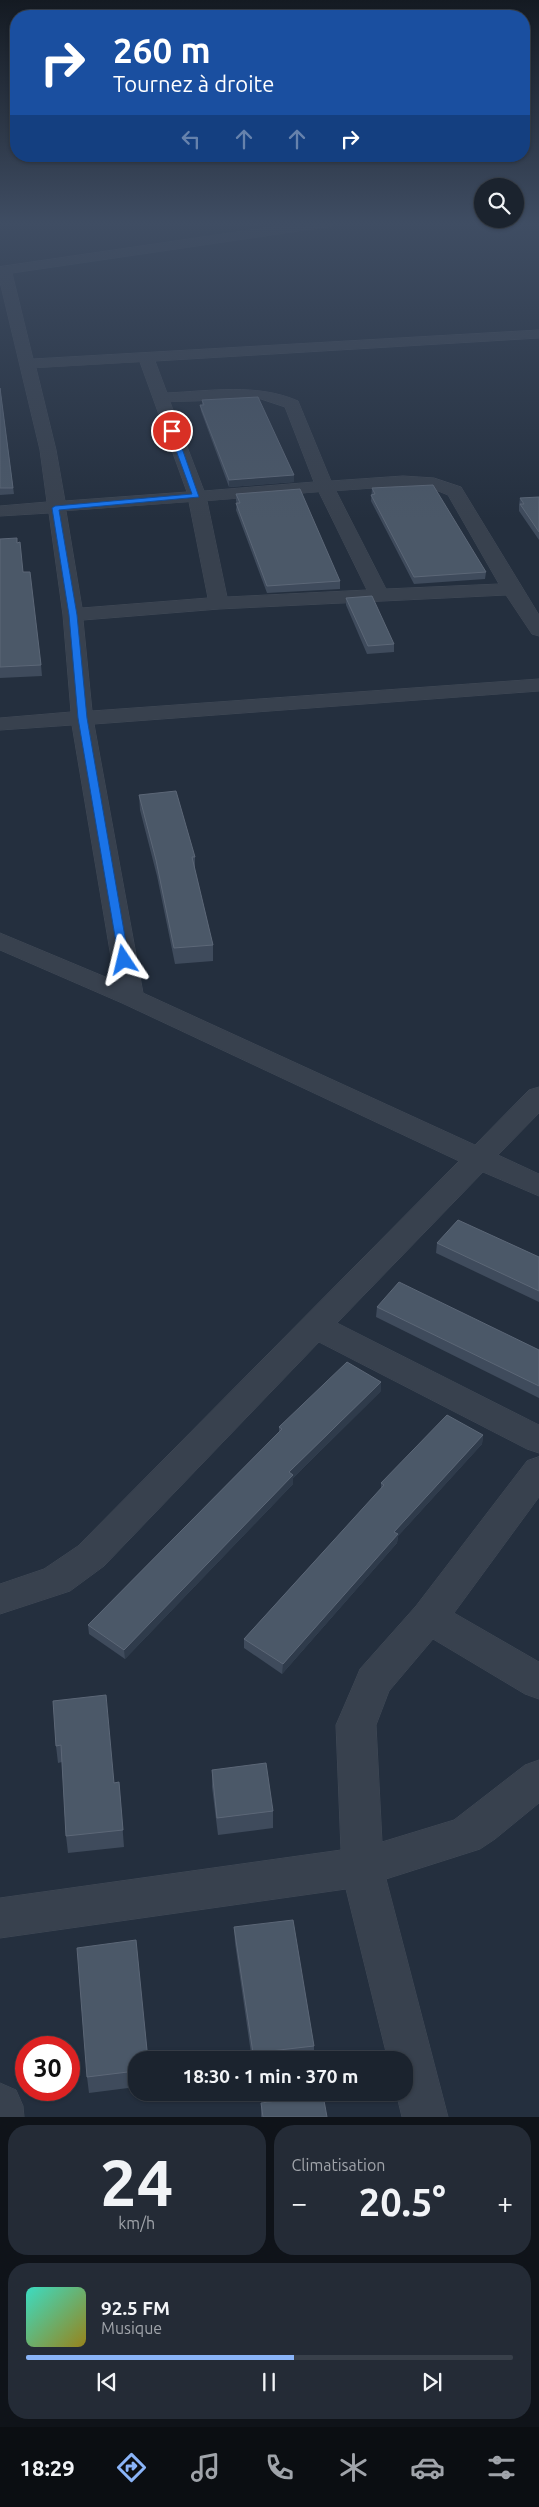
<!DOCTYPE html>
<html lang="fr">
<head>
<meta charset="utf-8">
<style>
  body { margin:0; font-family:Ubuntu,sans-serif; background:#242b36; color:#f1f3f6; height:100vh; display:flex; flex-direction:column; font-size:19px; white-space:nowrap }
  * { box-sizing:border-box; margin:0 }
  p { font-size:16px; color:#a0a4aa }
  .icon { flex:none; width:28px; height:28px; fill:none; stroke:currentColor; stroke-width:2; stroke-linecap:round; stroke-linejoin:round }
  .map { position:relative; height:2117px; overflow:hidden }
  .drawer { display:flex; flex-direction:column; gap:8px; padding:8px; background:#0f1319; flex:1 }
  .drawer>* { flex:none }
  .top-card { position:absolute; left:10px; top:10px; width:520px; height:152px; border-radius:20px; box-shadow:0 1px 4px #0004,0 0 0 1px #39404a; background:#1a4fa0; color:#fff; overflow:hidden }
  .tools { position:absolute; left:474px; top:178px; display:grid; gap:10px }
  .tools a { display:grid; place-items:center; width:50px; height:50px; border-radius:50%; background:#1b232e; box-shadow:0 1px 4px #0004,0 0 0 1px #39404a; font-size:25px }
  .speed { position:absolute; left:15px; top:2036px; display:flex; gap:10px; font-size:25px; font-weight:700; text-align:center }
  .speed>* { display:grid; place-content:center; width:65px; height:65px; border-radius:50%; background:#1b232e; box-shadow:0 1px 4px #0004,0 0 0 1px #39404a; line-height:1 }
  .speed .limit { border:8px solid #d22; background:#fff; color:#111 }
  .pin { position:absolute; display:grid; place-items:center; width:42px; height:42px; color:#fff; margin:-21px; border:2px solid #fff; border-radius:50%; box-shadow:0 1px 5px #0007 }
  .me { position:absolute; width:55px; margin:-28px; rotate:350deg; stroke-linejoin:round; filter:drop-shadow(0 0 4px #0008) }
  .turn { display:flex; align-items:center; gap:18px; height:105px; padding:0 20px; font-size:22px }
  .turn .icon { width:65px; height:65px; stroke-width:2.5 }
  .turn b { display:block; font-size:35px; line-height:42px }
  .lanes { display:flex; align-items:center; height:48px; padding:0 20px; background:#0003; justify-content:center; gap:25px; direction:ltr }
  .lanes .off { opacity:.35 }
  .big { font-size:38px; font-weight:700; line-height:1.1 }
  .drawer .card { flex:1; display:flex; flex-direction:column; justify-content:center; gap:8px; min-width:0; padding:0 18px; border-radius:20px; background:#242b36 }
  .drawer .dial { align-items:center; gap:0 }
  .dial b { font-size:65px; line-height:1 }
  .song { display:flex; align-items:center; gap:15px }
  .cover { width:60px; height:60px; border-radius:8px; background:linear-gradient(135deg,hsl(170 70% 55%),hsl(50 70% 35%)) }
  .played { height:5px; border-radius:2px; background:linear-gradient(90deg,#8ab4f8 55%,#39404a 55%) }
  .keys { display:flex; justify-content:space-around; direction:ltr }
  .heat { display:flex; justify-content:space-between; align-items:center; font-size:28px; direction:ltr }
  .drawer .tiles { flex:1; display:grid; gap:8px; grid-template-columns:1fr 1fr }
  .card:last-child { grid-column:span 2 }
  .trip { position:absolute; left:128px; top:2051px; width:285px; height:50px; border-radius:20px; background:#1b232e; box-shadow:0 1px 4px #0004,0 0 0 1px #39404a; font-weight:700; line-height:50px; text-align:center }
  .dock { display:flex; height:80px; justify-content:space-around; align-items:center; background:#0b0e12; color:#a0a4aa }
  .dock .icon { width:35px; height:35px }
  .dock .selected { color:#8ab4f8 }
  .dock b { font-size:22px; color:#f1f3f6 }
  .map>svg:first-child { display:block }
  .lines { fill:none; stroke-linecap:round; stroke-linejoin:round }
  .minor-casing { stroke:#414a57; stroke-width:1 }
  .minor { fill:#38414e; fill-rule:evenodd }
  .wall { fill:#3f4b5c }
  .shaded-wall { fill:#2f3b4b }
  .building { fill:#4b5868; stroke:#5c6777 }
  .route { fill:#1a73e8; stroke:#114b97 }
</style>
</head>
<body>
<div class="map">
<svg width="539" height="2117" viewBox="0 0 539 2117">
  <rect width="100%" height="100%" fill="#242f3e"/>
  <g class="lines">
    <defs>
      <path id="minor" d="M305 222H339L333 226 12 273 33 359 539 330V338L155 361 167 393C210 391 257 383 298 401L331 481 403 476 434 478 461 487 539 615V636L532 634 506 595 219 609 83 620 92 711 539 679V691L94 724 143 993 475 1145 529 1090 539 1087V1113L498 1155 539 1174V1196L483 1172 337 1323 539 1425V1453L527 1449 319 1342 104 1566 70 1591 0 1614V1584L44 1569 78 1546 459 1161 122 1003 0 950V933L115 981 72 725 0 730V718L71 712 63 615 49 513 0 516V506L47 502 40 450 0 282V267ZM140 362 187 492 65 501 56 450 36 368ZM261 399 285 407 314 482 204 491 170 402ZM403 486 431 488 448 495 499 584 386 589 336 491ZM319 492 367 590 227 597 207 501ZM189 502 208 598 82 608 66 511Z
        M539 1457V1497L454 1613 539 1662V1699L525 1694 433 1639 389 1691 376 1725 382 1842 454 1820 525 1765 539 1760V1803L495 1839 480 1849 386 1879 448 2117H402L396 2092H404V2060H388L346 1889 0 1938V1898L341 1850 336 1725 355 1681 360 1669 416 1606 527 1461Z
        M0 2083 16 2090 23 2106 24 2117H0Z"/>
    </defs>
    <use href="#minor" class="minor-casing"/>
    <use href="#minor" class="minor"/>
  </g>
  <path class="wall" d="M0 388 14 494 0 495Z
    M202 400 294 475V482L229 487 201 411 200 405H202Z
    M372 488 486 572 485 579 414 584 371 501Z
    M236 494 340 581V589L267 593 236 510 237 503 236 501Z
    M539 497V540L519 511V505L520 498Z
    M0 539 23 572 41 665 42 676 0 678Z
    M346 598 394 644V652L367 654 346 605Z
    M139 795 195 857V871L213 945V961L175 964 157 876 140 810Z
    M437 1243 539 1257V1302L436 1253Z
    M377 1307 539 1350V1398L376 1317Z
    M381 1391 293 1478V1484L125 1659 89 1634 88 1625 279 1432V1427Z
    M483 1435 482 1444 398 1536 397 1543 282 1674 244 1648V1639L381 1489V1483Z
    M53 1701 114 1783 119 1782 124 1847 68 1853 66 1836 62 1762 58 1763 56 1746Z
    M212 1770 273 1811V1828L218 1835 212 1787Z
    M234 1927 314 2046V2060H252L235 1943Z
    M136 2060V2087L89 2093 87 2077Z
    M261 2103 327 2117H261Z"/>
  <path class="shaded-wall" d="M294 475V482L229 487V480Z
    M381 1382V1391L293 1478V1484L125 1659 124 1650 289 1472Z
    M483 1435 482 1444 398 1536 397 1543 282 1674 283 1664 394 1532Z"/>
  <path class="building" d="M0 388 13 488H0Z
    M258 397 294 475 229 480 200 405H204L202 400Z
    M433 485 486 572 414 577 371 495 375 494 372 488Z
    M300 489 340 581 267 586 236 503H240L236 494Z
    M539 497V532L520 504H524L520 498Z
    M17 538V543L20 542 23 572H30L41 665 0 667V539Z
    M372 596 394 644 368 646 346 598Z
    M176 791 195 857H192L213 945 174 948 156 860 139 795Z
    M458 1220 539 1257V1291L437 1243Z
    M399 1282 539 1350V1386L377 1307Z
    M347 1362 381 1382 289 1472 293 1475 124 1650 88 1625 282 1429 279 1427Z
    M447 1415 483 1435 394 1532 398 1534 283 1664 244 1639 384 1485 381 1483Z
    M106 1695 114 1783 119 1782 123 1830 66 1836 61 1745 56 1746 53 1701Z
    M266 1763 273 1811 217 1818 212 1770Z
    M293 1920 314 2046 253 2053 234 1927Z
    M136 1940 148 2060H136V2071L87 2077 77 1948Z
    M323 2095 327 2117H263L261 2103Z"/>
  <linearGradient id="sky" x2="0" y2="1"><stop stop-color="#141a22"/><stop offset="0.43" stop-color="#3f4d63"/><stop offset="1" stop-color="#3f4d63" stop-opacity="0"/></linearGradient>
  <rect width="539" height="519" fill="url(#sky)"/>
  <path class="route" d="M172 429 176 431 199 497 59 510 77 615 87 718 129 960 124 963 119 960 78 718 69 615 52 508 55 506 192 494 169 431Z"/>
</svg>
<div class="tools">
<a><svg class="icon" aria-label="search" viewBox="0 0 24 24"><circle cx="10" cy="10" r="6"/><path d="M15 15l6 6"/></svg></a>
</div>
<div class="speed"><div class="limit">30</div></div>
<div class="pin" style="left:172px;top:431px;background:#d93025"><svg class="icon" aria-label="arrive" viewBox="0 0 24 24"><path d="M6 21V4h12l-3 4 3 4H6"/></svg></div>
<svg class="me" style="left:124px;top:960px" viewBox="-20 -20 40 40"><path d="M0-17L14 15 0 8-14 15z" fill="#1a73e8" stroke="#fff" stroke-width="4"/></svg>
<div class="trip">18:30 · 1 min · 370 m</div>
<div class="top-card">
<div class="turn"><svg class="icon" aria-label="right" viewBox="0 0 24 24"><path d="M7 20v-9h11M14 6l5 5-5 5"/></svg><div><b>260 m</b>Tournez à droite</div></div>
<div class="lanes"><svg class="icon off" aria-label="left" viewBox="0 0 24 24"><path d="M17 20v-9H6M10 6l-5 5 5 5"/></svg><svg class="icon off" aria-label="ahead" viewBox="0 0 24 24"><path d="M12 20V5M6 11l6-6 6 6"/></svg><svg class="icon off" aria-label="ahead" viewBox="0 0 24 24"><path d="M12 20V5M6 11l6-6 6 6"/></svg><svg class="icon" aria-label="right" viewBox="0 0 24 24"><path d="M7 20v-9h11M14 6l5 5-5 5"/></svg></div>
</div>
</div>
<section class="drawer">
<div class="tiles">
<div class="card dial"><b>24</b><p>km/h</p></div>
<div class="card"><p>Climatisation</p>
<div class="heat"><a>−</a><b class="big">20.5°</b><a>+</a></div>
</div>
<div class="card">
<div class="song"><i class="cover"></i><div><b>92.5 FM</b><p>Musique</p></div></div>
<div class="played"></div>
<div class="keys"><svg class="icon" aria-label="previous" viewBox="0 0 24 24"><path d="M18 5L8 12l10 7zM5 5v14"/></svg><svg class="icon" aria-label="pause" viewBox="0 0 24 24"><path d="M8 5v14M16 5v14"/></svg><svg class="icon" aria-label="next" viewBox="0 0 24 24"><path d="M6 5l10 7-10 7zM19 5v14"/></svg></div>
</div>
</div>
</section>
<nav class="dock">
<b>18:29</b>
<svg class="icon selected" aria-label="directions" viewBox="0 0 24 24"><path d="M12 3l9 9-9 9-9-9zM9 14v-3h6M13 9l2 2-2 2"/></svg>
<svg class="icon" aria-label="music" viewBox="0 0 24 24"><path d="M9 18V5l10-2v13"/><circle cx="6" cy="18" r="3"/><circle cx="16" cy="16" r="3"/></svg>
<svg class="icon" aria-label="phone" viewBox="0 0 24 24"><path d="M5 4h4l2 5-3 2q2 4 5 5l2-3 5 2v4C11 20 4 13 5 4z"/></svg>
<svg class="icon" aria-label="climate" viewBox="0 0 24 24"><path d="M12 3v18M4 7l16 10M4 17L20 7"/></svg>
<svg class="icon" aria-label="car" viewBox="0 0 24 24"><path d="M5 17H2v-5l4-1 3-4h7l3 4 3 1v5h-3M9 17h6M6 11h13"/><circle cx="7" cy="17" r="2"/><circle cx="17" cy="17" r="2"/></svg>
<svg class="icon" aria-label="filters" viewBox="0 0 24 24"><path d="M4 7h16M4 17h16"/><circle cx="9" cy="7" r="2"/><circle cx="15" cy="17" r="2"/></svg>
</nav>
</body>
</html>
